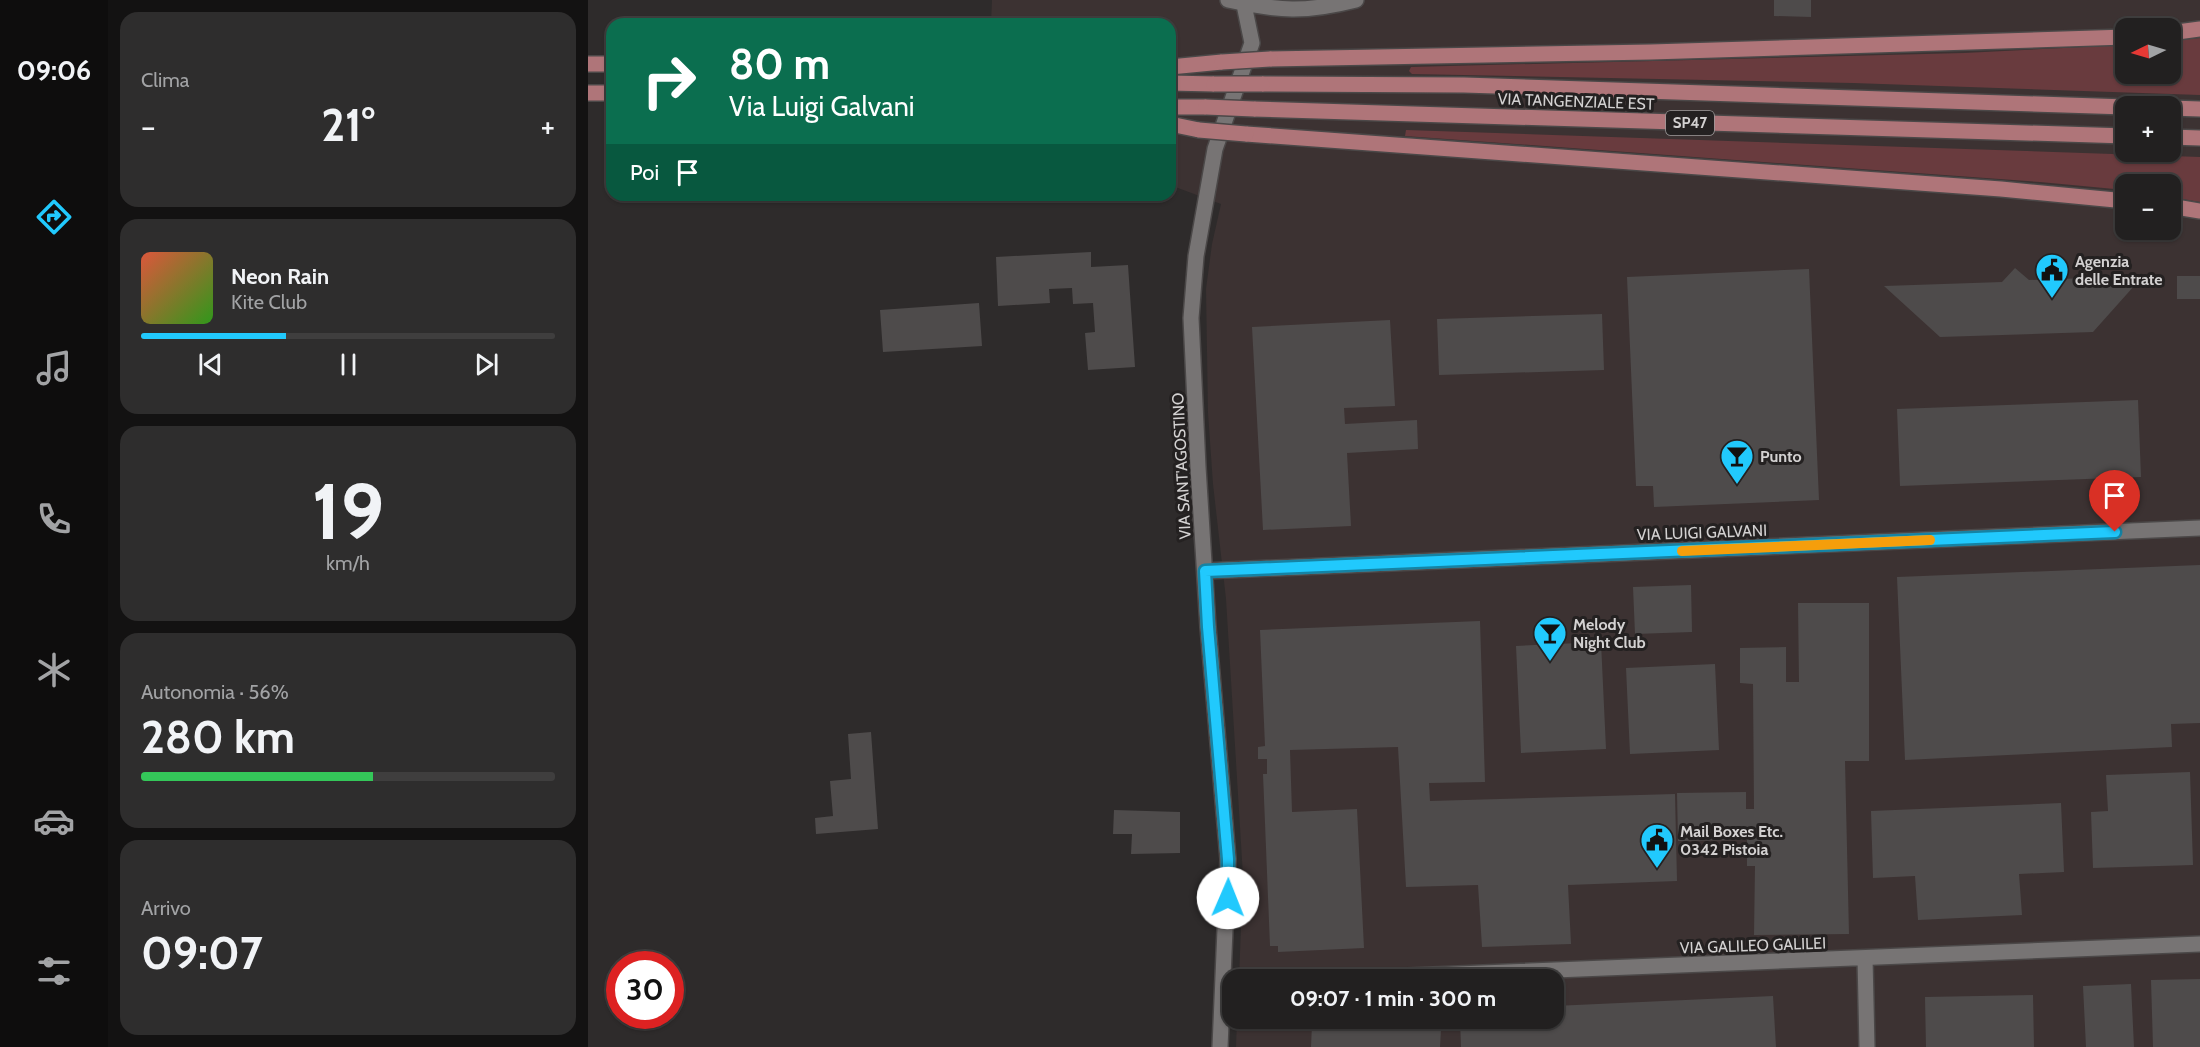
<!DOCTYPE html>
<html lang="it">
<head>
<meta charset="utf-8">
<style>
  body { margin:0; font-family:Cabin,sans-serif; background:#2e2d2d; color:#f1f3f6; height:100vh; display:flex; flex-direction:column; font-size:22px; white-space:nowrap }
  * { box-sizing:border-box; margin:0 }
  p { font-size:20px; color:#a2a3a5 }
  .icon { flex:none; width:33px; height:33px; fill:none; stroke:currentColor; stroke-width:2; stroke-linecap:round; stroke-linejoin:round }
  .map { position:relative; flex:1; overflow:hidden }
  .drawer { display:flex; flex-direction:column; gap:12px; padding:12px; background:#131212; width:480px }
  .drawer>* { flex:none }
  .guide { position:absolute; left:18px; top:18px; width:570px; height:183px; border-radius:18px; box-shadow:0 2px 4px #0004,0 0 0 2px #3f3e3e; background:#0b6e4f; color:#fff; overflow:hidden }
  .needle { width:39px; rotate:265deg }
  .controls { position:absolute; left:1527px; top:18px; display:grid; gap:12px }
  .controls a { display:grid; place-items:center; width:66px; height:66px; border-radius:12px; background:#222020; box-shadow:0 2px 4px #0004,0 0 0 2px #3f3e3e; font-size:30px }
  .speed { position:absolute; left:18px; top:951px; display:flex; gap:12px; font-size:30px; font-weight:700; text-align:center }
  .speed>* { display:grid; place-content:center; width:78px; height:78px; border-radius:50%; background:#222020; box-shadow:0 2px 4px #0004,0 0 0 2px #3f3e3e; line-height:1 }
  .speed .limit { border:9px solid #d22; background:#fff; color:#111 }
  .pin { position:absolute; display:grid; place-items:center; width:51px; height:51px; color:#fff; margin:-62px -26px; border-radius:50% 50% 50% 0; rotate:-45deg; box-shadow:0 0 6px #0007 }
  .pin .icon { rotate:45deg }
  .me { position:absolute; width:66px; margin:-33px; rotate:1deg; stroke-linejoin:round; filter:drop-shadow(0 0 4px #0008) }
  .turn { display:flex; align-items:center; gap:21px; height:126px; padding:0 24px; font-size:27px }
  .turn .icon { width:78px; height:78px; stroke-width:2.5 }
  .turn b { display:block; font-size:42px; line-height:51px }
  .then { display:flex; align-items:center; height:57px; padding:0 24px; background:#0003; gap:12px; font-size:22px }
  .big { font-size:45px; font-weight:800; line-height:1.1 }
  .drawer .tile { flex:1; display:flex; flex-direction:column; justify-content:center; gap:9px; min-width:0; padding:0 21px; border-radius:18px; background:#2e2d2d }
  .drawer .dial { align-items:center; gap:0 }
  .dial b { font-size:78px; line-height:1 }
  .song { display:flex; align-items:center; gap:18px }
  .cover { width:72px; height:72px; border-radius:9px; background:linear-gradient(135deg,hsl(10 70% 55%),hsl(110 70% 35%)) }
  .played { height:6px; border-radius:3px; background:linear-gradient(90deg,#21c9fd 35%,#3f3e3e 35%) }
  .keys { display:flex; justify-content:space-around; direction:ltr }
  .heat { display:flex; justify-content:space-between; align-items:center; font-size:33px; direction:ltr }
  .charge { height:9px; border-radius:4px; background:linear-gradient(90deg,#34c759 56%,#3f3e3e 0) }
  .trip { position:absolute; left:634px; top:969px; width:342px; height:60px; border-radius:18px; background:#222020; box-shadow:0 2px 4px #0004,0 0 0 2px #3f3e3e; font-weight:800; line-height:60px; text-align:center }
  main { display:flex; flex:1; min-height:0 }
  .menu { display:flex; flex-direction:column; width:108px; justify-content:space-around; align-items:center; background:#0e0d0d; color:#a2a3a5 }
  .menu .icon { width:42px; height:42px }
  .menu .selected { color:#21c9fd }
  .menu b { font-size:27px; color:#f1f3f6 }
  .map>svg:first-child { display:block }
  .built { fill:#3c3232; fill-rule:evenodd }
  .green { fill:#693b3e }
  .building { fill:#4e4b4b }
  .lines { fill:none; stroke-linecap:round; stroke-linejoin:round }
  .minor-casing { stroke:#4b4848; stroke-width:18 }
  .major-casing { stroke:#4b4848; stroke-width:18 }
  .minor { stroke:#777474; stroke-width:15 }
  .major { stroke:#af7579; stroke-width:15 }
  .major-bridge-casing { stroke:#4b4848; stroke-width:18; stroke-linecap:butt }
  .major-bridge { stroke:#af7579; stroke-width:15 }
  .route-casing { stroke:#1583a4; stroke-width:15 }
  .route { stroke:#21c9fd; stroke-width:10 }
  .slow { stroke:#f59e0b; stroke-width:10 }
  .labels { text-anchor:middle; stroke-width:6; stroke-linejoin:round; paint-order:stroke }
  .shield { fill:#242121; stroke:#9e9c9c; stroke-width:1.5 }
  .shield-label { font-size:15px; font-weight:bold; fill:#d3d1d1 }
  .street-label { font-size:16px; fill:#d3d1d1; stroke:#242121 }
  .poi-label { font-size:16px; font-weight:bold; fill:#d3d1d1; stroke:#242121; text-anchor:start }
</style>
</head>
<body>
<main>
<nav class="menu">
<b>09:06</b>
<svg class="icon selected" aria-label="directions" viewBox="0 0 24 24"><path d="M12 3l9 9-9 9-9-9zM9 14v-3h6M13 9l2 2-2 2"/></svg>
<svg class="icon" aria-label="music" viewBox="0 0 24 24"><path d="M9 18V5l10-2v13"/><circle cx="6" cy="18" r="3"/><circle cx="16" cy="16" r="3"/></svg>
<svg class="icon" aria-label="phone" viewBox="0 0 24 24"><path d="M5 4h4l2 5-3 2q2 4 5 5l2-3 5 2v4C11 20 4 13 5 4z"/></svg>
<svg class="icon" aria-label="climate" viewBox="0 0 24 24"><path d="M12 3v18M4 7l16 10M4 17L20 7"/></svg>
<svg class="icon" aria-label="car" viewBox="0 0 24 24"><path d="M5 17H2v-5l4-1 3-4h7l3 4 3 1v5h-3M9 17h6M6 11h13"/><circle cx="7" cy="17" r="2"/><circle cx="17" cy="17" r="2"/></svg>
<svg class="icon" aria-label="filters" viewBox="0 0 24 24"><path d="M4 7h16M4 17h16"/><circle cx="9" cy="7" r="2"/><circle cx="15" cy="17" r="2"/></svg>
</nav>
<section class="drawer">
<div class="tile"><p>Clima</p>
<div class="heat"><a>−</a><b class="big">21°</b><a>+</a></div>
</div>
<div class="tile">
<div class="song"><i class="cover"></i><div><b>Neon Rain</b><p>Kite Club</p></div></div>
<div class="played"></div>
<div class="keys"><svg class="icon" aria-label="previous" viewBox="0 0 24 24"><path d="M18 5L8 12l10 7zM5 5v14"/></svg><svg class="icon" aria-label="pause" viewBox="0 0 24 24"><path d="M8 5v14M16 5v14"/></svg><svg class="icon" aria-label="next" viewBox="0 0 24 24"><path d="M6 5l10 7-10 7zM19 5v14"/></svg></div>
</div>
<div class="tile dial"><b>19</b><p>km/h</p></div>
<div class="tile"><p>Autonomia · 56%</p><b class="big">280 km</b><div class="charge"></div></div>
<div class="tile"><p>Arrivo</p><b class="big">09:07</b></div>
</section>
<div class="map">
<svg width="1612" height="1047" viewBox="0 0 1612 1047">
  <rect width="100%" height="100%" fill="#2e2b2b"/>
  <path class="built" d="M404 0H1612V1047H648L649 1019 966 1018V980L651 979 655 876 638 599 625 484 620 413 618 289 624 244 633 204 582 185V24H403ZM1538 28H1582V74H1538ZM1538 106H1582V152H1538ZM1538 184H1582V230H1538Z"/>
  <path class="green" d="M1612 38V95L1265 83 824 74 821 71 823 67 1376 53 1537 45 1538 74H1582L1583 41Z
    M818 130 1612 157V202L1583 197 1582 184H1538L1537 190 1452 182 817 136Z"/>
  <path class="building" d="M1186 0H1223V17L1186 16Z
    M503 252V267L540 265 547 367 500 370 497 333 507 332 505 303 485 304 484 288 461 289 462 303 410 306 408 257Z
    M1427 268 1441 280 1555 276 1505 332 1352 337 1296 286 1414 282Z
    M1221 269 1231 500 1066 507 1065 486H1048L1039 277Z
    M1589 276H1612V299H1589Z
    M391 303 394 346 295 352 292 310Z
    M1014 314 1016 370 851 375 849 319Z
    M802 320 807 406 756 408 757 424 829 420 830 449 759 453 763 526 675 530 664 327Z
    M1550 400 1553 477 1312 486 1309 409Z
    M1612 565V723L1583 724 1584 747 1317 760 1309 577Z
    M1103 585 1104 632 1047 634 1045 587Z
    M1210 603H1281V761H1257L1261 934 1166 935 1167 866H1159V840L1090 841 1089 793 1158 792V809H1166L1165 684 1152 683V648L1198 647V682H1211Z
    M892 621 897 782 841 783 842 801 1087 794 1089 881 980 885 983 944 894 947 890 885 818 887 810 747 702 750 704 812 769 809 776 948 690 952V946H682L675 774H679V759H670V747L677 746 672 630Z
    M1013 642 1018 749 933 753 928 646Z
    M1127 664 1131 750 1042 754 1038 668Z
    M283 732 290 829 228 834 227 818 245 816 242 781 263 779 260 734Z
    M1602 772 1605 865 1505 868 1503 812 1520 811 1518 775Z
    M1473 803 1476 872 1431 874 1434 915 1330 920 1327 876 1285 878 1283 811Z
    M526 810 592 812V853L543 854 544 834H525Z
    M1612 979V1047H1565L1563 980Z
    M1543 984 1546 1047H1498L1495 986Z
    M1445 995 1446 1047H1338L1337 997Z
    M1185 996 1188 1047H873L872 1018H966V1006Z
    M724 1024 853 1029 852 1047H723Z"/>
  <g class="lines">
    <defs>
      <path id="minor" d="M640 0C691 11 717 13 768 0
        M617 571 1612 528
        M1277 958 1279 1047
        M720 980 1612 944
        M632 1047 640 859 620 627 610 467 603 318 608 256 627 149 664 43 655 0"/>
      <path id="major" d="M1582 33 1612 29
        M682 59 1063 52 1538 37
        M0 64H24
        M582 67 634 62
        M582 83 626 84
        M674 84 876 85 1538 107
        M0 93H24
        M582 107H618
        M1582 108 1612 109
        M666 109 1538 136
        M582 124 611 130
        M658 134 1413 189 1538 201
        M1582 137 1612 138
        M1582 206 1612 211"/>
    </defs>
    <use href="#minor" class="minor-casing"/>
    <use href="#major" class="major-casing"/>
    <use href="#minor" class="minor"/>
    <use href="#major" class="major"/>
    <defs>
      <path id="major-bridge" d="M634 62 682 59
        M626 84H674
        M618 107 666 109
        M611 130 658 134"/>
    </defs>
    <use href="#major-bridge" class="major-bridge-casing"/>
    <use href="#major-bridge" class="major-bridge"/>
  </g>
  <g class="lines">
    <defs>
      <path id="route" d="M640 898V859L620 627 617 571 1527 532"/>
    </defs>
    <use href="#route" class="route-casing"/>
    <use href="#route" class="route"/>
    <path class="slow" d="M1094 551 1342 540"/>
  </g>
  <defs>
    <symbol id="civic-pin" viewBox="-11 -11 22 30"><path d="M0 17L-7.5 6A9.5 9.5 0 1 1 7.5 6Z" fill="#21c9fd" stroke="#242121"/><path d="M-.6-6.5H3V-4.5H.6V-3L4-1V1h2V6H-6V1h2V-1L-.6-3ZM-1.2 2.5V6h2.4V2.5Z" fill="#111"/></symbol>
    <symbol id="bar-pin" viewBox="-11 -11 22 30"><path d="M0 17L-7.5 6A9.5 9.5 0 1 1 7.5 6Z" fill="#21c9fd" stroke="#242121"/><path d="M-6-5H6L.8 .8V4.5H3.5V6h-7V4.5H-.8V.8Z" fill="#111"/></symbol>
  </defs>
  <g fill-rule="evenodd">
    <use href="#civic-pin" x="1445" y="251" width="38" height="52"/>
    <use href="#bar-pin" x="1130" y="437" width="38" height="52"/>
    <use href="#bar-pin" x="943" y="614" width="38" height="52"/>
    <use href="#civic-pin" x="1050" y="821" width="38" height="52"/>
  </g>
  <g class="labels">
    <rect class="shield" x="1078" y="111" width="48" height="24" rx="4.5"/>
    <g class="shield-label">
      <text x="1102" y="128">SP47</text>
    </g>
    <g class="street-label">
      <text transform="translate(988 101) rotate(2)" y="6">VIA TANGENZIALE EST</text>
      <text transform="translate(593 466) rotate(-93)" y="6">VIA SANT'AGOSTINO</text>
      <text transform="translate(1114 532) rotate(-2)" y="6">VIA LUIGI GALVANI</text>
      <text transform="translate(1165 945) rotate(-2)" y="6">VIA GALILEO GALILEI</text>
    </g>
    <g class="poi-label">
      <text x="1487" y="267">Agenzia<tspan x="1487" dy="18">delle Entrate</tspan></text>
      <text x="1172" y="462">Punto</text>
      <text x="985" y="630">Melody<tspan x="985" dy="18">Night Club</tspan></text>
      <text x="1092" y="837">Mail Boxes Etc.<tspan x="1092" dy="18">0342 Pistoia</tspan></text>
    </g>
  </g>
</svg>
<div class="controls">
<a><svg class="needle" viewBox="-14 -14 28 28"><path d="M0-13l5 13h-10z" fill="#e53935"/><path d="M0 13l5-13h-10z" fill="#a2a3a5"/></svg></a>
<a>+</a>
<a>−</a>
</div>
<div class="speed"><div class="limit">30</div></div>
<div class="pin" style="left:1527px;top:532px;background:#d93025"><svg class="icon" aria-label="arrive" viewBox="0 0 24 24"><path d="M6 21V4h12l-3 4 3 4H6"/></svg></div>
<svg class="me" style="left:640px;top:898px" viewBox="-20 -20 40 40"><circle r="19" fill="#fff"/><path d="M0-13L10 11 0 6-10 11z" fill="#21c9fd"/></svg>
<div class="trip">09:07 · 1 min · 300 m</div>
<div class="guide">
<div class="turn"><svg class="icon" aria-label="right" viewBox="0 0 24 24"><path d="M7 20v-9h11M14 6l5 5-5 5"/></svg><div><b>80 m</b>Via Luigi Galvani</div></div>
<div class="then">Poi<svg class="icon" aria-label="arrive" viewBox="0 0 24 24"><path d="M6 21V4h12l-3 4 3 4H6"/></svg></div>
</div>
</div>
</main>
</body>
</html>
